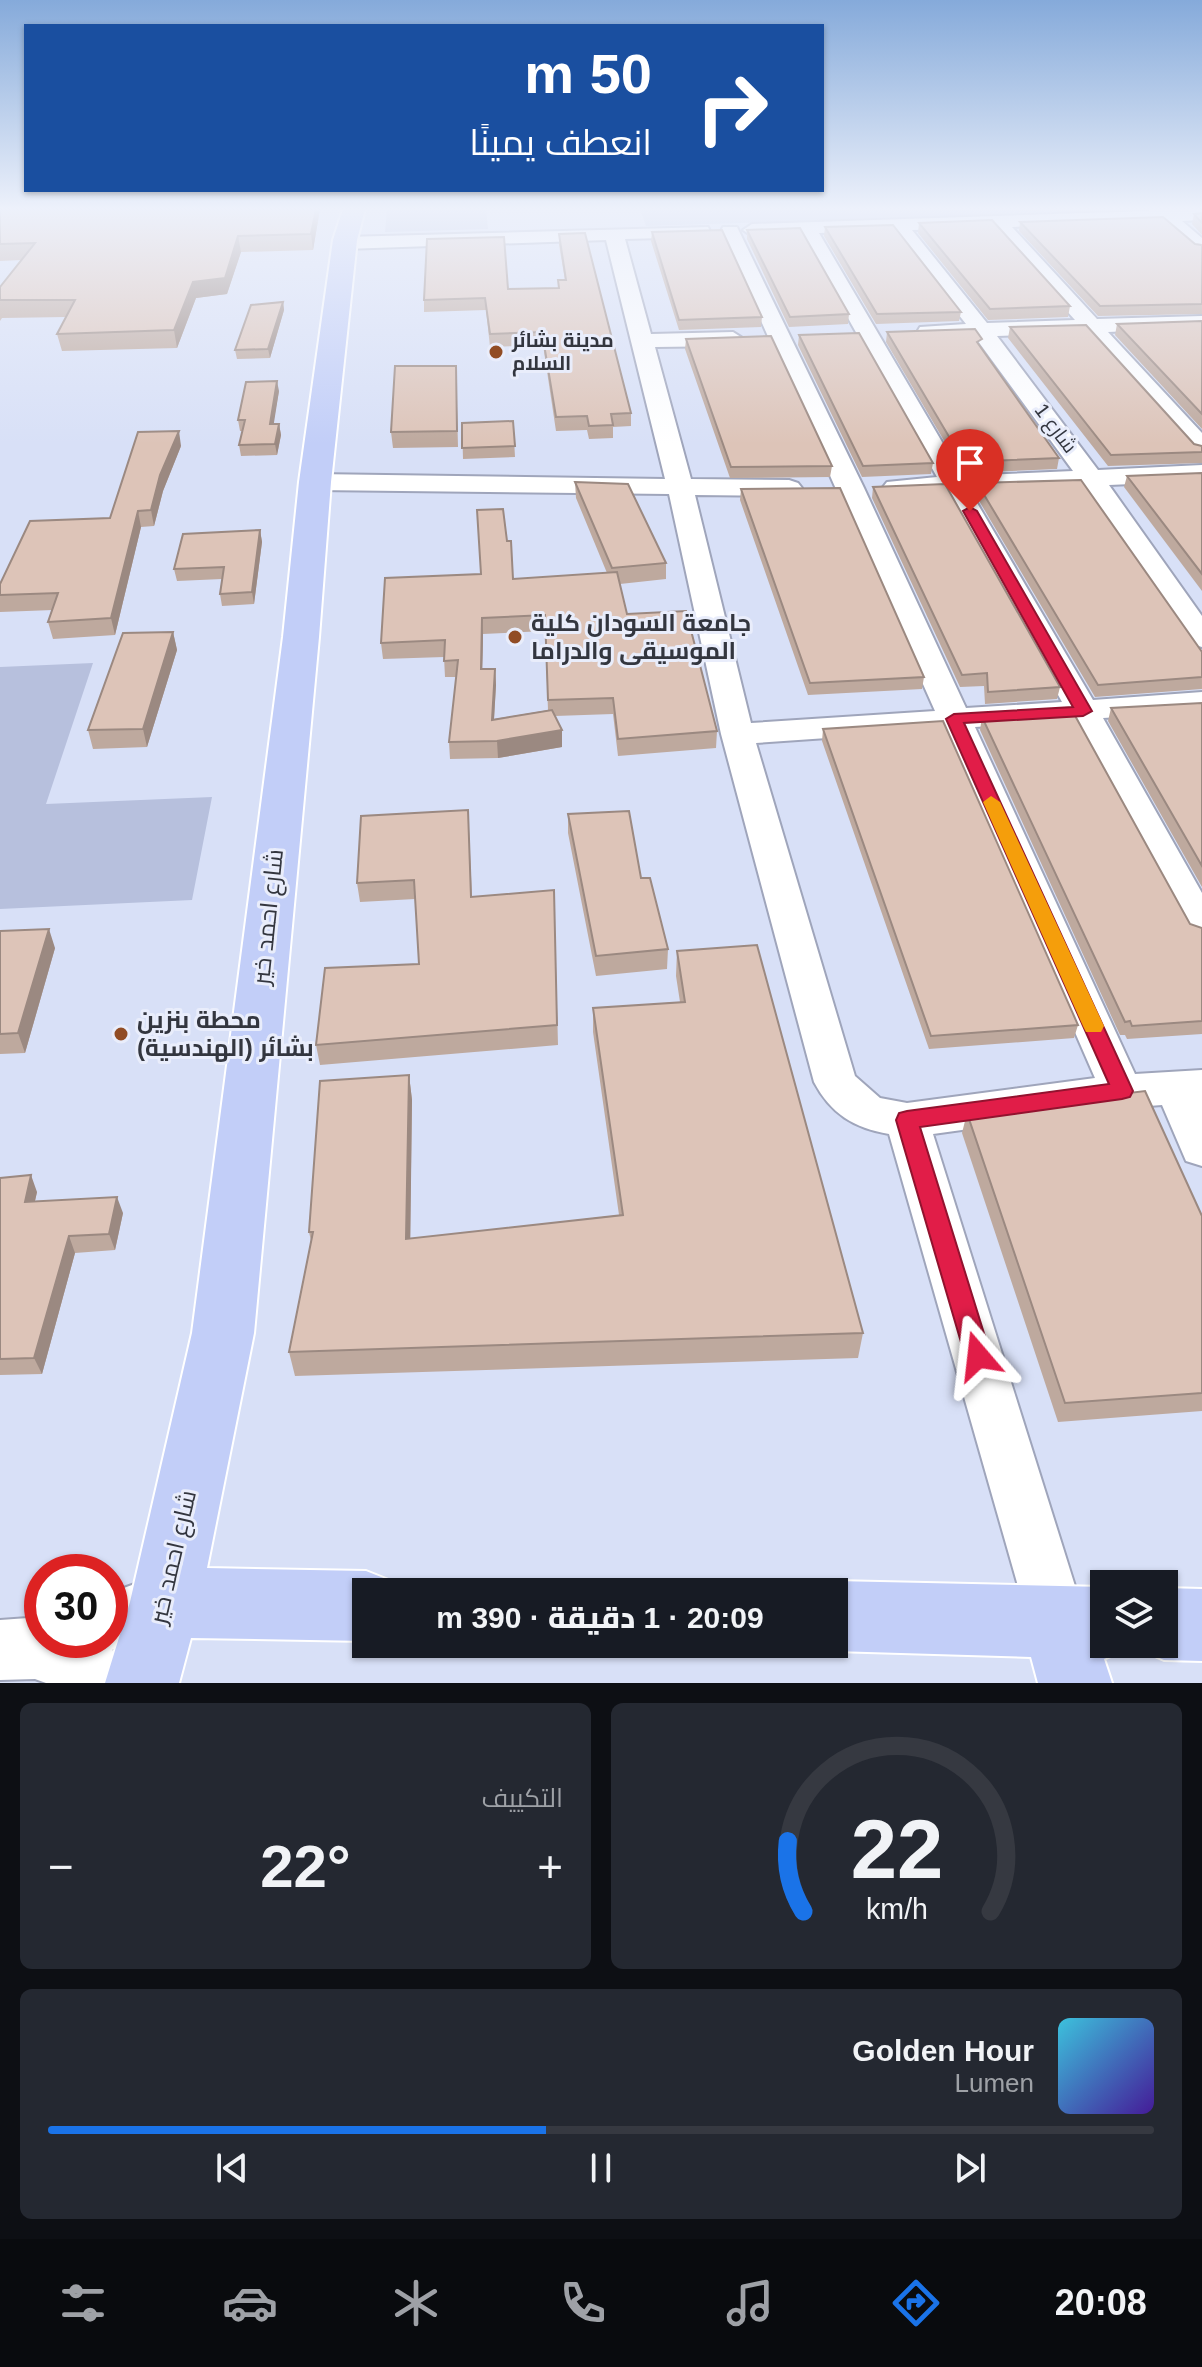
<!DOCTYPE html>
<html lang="ar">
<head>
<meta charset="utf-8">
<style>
  body { margin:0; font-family:Arial,Cairo,sans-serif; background:#242831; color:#f1f3f6; direction:rtl; height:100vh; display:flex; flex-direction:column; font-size:30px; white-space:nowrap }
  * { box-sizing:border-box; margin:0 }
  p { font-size:26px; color:#9ea1a6 }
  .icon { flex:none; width:44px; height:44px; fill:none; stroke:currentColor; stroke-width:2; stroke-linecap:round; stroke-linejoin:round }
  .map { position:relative; height:1683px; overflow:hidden; direction:ltr }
  .drawer { display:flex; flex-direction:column; gap:20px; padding:20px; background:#0d0f14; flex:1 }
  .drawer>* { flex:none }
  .hud { position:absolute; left:24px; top:24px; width:800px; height:168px; border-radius:0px; box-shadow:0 2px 6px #0004; direction:rtl; background:#1a4fa0; color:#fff; overflow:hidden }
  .buttons { position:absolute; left:1090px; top:1570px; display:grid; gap:16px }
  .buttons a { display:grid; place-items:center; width:88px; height:88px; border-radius:0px; background:#171b24; box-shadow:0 2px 6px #0004; font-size:40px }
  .speed { position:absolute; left:24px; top:1554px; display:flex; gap:16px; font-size:40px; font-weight:700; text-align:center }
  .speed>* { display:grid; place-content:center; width:104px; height:104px; border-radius:50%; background:#171b24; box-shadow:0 2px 6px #0004; line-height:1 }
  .speed .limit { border:12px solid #d22; background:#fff; color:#111 }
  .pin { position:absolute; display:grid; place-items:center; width:68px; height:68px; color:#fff; margin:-82px -34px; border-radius:50% 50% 50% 0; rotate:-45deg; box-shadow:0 0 8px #0007 }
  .pin .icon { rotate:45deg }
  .me { position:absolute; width:88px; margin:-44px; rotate:343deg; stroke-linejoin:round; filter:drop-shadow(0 0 6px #0008) }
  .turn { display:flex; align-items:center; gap:28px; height:168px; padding:0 40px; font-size:36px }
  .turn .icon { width:104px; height:104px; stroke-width:2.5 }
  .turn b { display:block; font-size:56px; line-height:68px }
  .big { font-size:60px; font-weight:800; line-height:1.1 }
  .drawer .card { flex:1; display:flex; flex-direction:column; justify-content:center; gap:12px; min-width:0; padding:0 28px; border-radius:12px; background:#242831 }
  .drawer .dial { align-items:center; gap:0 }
  .dial svg { height:208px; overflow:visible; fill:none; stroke:#363941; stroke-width:7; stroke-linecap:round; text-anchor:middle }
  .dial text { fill:#f1f3f6; stroke:none }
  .song { display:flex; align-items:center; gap:24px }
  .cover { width:96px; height:96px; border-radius:12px; background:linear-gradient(135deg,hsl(190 70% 55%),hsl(260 70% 35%)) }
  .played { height:8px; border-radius:4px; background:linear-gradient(90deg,#1a73e8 45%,#363941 45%) }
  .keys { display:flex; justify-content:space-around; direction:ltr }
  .heat { display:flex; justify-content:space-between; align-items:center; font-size:44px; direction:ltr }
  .drawer .tiles { flex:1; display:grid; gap:20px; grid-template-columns:1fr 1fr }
  .card:last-child { grid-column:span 2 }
  .trip { position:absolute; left:352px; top:1578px; width:496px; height:80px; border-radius:0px; background:#171b24; box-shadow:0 2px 6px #0004; font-weight:800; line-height:80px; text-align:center; direction:rtl }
  .dock { display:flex; height:128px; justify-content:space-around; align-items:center; background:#090b0e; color:#9ea1a6 }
  .dock .icon { width:56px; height:56px }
  .dock .selected { color:#1a73e8 }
  .dock b { font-size:36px; color:#f1f3f6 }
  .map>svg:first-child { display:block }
  .green { fill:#b7c0dd }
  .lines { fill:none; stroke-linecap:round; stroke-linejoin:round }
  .minor-casing { stroke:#9fa5bb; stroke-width:4 }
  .major-casing { stroke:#fff; stroke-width:4 }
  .minor { fill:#fff; fill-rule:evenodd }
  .major { fill:#c2cef8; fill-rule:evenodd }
  .wall { fill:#bea99e; fill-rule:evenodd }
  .shaded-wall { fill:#9b8981 }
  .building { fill:#ddc4b8; stroke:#9b8981; stroke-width:2 }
  .route { fill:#e11d48; stroke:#92132f; stroke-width:2 }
  .slow { fill:#f59e0b }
  .poi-dot { fill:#914c24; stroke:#e9edfb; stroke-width:3 }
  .labels { text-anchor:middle; stroke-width:6; stroke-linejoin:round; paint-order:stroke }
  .far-poi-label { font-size:20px; font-weight:bold; fill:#33363f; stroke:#e9edfb; text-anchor:start }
  .far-street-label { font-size:20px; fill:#33363f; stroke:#e9edfb }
  .poi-label { font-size:24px; font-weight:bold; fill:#33363f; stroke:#e9edfb; text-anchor:start }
  .street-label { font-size:24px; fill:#33363f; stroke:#e9edfb }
</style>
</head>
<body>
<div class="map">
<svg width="1202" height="1683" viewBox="0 0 1202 1683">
  <rect width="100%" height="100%" fill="#d8e0f7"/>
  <path class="green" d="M387 209H486L488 229 385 232Z
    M640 209H1132L1134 211 646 226Z
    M93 663 46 804 212 797 192 900 0 909V667Z"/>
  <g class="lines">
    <defs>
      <path id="minor" d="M1149 209 1202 210V220L1182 221 1202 238V253L1195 251 1160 222 1012 227 1097 319 1202 316V328L1108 332 1202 433V455L1193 453 1086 333 997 336 1098 470 1202 465V481L1109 485 1202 616V647L1191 644 1084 486 970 491 1093 700 1202 692V712L1103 718 1202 893V940L1188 936 1183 927 1072 721 975 727 1135 1074 1202 1070V1166L1186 1161 1162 1105 1122 1108 933 1134 1086 1621 1078 1642 1057 1650 1036 1642 1028 1621 889 1134C854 1128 831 1114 814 1082L721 734 669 494 315 490 306 487 302 482 306 477 315 474 665 479 606 240 345 249 336 243 345 237 708 227 710 231 708 235 701 237 625 239 651 334 733 332 744 339 733 346 655 347 691 479 789 480 798 483 802 488 798 493 789 496 695 495 751 723 935 711 721 231 723 227H737L864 488 966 708 1062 702 945 493 887 492 883 487 887 482 937 477 801 234 752 236 743 230 752 224 1149 211ZM992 228 1075 320 987 323 912 230ZM893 231 966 324 920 327 917 332 920 337H975L1073 471 962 476 819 233ZM943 730 1095 1078 907 1103 880 1098 855 1076 756 743Z
        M165 1573 185 1582 194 1602 185 1622 112 1650 140 1662 149 1683H46L35 1679 0 1680V1620L42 1617V1640H110V1593Z"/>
      <path id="major" d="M343 209H365L357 240 331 482 319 637 254 1333 207 1568 366 1571 391 1581 396 1592H366V1641L191 1638 179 1683H105L130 1602 192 1333 283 637 299 482 333 240Z
        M834 1581 1104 1587V1644H1131L1129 1648 1104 1659 1112 1683H1038L1031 1657 834 1651 816 1644H834V1592H808Z
        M1164 1588 1202 1589V1661L1164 1660 1139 1649 1137 1644H1164Z"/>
    </defs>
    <use href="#minor" class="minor-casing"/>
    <use href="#major" class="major-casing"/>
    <use href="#minor" class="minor"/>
    <use href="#major" class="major"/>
  </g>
  <path class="wall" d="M0 209H320L313 250 241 252 227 294 196 298 177 348 62 351 57 334 66 317 2 318 0 321V287L22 260 0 261Z
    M1202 213V235L1192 224 1194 214Z
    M1020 222 1202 245V314L1098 316 1019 231Z
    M919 223 1070 306 1068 317 988 320 918 233Z
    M825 227 961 312 959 321 876 324 824 236Z
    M747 230 849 314 848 324 789 327 747 239Z
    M652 232 762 317 761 327 679 330 651 241Z
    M559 234 631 413V426L613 427V438L589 439 587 430 556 431 543 345 490 347 486 310 424 312V300L508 289 558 288V280H565L559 245Z
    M283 302 284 310 270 358 237 359 235 350Z
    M1202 321V429L1115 335 1117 324Z
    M1010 327 1194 444 1202 446V463L1108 466 1008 338Z
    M887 332 981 347 1059 458 1057 469 963 473 886 342Z
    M799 335 933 463 931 474 862 477 798 345Z
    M686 339 832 466 830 477 730 478 685 349Z
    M456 366 458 447 393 448 391 432Z
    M279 391 273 424H279L281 435 277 455 241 456 239 445 242 431H240L238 420Z
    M513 421 515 457 463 459 462 423Z
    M181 446 163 491 154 526 141 527 115 635 53 639 48 622 53 610 0 612V584L110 518Z
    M1202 473V591L1124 487 1127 476Z
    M575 482 666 563V579L620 584 627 614 717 731 716 748 618 756 613 714 555 716 562 747 498 758 450 759 449 742 456 677H445L444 657 383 659 381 643 481 574 507 541 513 579 607 573 576 498ZM545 631 548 710 494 719 496 685 495 669H482L483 634Z
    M977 483 1202 652V689L1095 697 975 494Z
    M873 487 1060 687 1057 699 985 704 984 686 960 687 872 498Z
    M741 489 924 677 922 689 808 695 740 500Z
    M260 530 262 542 254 604 222 606 220 594 222 579 177 581 174 569Z
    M173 632 177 650 147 747 93 749 88 730Z
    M1202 703V887L1108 721 1111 708Z
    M982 717 1190 924 1202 928V1034L1127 1039 1125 1035H1120L980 730Z
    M823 729 1078 1025 1074 1038 929 1049 822 741Z
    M468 810 472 897 554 890 558 1045 320 1065 316 1045 419 964 415 899 360 902 357 883Z
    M568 814 641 878 668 949 667 969 596 976 568 833Z
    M0 931 55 948 25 1053 0 1054Z
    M677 951 863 1333 858 1358 295 1376 289 1352 311 1241 309 1232 409 1075 412 1100 410 1239 619 1215 593 1032V1008L680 1002 676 976Z
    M967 1113 1202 1216V1411L1058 1422 962 1133Z
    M0 1178 37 1192 35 1201 123 1213 115 1250 75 1253 42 1374 0 1375Z"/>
  <path class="shaded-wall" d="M316 209H320L313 250 311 234Z
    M238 236 241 252 227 294 196 298 177 348 174 330 193 282Z
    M283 302 284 310 270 358 268 349Z
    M277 381 279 391 272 435 270 424Z
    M279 424 281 435 277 455 275 444Z
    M179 431 181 446 163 491 154 526 151 510 160 475Z
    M138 511 141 527 115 635 111 618Z
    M260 530 262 542 254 604 252 592Z
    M482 618 483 634 482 685 481 669Z
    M173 632 177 650 147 747 143 729Z
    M495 669 496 685 493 736 492 720Z
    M562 730V747L498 758 497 741Z
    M49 929 55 948 25 1053 18 1033Z
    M409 1075 412 1100 410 1264 406 1239Z
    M31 1175 37 1192 31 1218 25 1202Z
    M117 1197 123 1213 115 1250 109 1234Z
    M69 1236 75 1253 42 1374 34 1358Z"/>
  <path class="building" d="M0 209H316L311 234 238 236 225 278 193 282 174 330 57 334 75 300H0V287L35 243 0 244Z
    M1202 213V223L1194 214Z
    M1163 217 1195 244 1202 245V304L1100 306 1020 222Z
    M992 220 1070 306 990 309 919 223Z
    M893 225 961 312 877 314 825 227Z
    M800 228 849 314 790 317 747 230Z
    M722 230 762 317 679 320 652 232Z
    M585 233 631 413 611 414 613 425 589 426 587 416 556 417 542 332 490 334 485 298 424 300 427 239 504 237 508 289 559 288 558 280H566L559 234Z
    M283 302 268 349 235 350 251 305Z
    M1202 321V414L1117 324Z
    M1086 325 1194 444 1202 446V452L1111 455 1010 327Z
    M975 329 982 339 977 342 1059 458 964 462 887 332Z
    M859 333 933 463 863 466 799 335Z
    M771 336 832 466 731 467 686 339Z
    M395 366H456L457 431 391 432Z
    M277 381 270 424H279L275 444 239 445 245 420H238L246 382Z
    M513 421 515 446 462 448V423Z
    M179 431 160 475 151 510 138 511 111 618 48 622 58 593 0 595V584L30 521 110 518 138 432Z
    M1202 473V574L1127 476Z
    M1081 480 1202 652V677L1098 685 977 483Z
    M575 482 628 484 666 563 612 568Z
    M945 484 1060 687 988 692 987 673 962 675 873 487Z
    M840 488 924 677 810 683 741 489Z
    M503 509 507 541H511L513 579 617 572 627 614 686 611 717 731 618 739 613 698 548 700 545 615 482 618 481 669H495L492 720 552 710 562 730 497 741 449 742 458 660 444 661 445 640 381 643 385 578 481 574 477 510Z
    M260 530 252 592 220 594 224 567 174 569 183 534Z
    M173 632 143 729 88 730 123 633Z
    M1202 703V866L1111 708Z
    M1073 712 1190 924 1202 928V1021L1132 1026 1130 1021 1125 1022 982 717Z
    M943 721 1078 1025 931 1036 823 729Z
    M468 810 471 897 554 890 557 1025 316 1045 325 968 419 964 414 880 357 883 361 816Z
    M629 811 641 878H650L668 949 596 956 568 814Z
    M49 929 18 1033 0 1034V931Z
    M757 945 863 1333 289 1352 313 1232H309L320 1081 409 1075 406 1239 623 1215 593 1008 685 1002 677 951Z
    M1145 1091 1202 1216V1393L1065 1403 967 1113Z
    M31 1175 25 1202 117 1197 109 1234 69 1236 34 1358 0 1359V1178Z"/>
  <linearGradient id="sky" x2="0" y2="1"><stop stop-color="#85aada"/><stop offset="0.47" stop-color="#edf1fb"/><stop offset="1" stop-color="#edf1fb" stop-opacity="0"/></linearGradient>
  <rect width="1202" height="444" fill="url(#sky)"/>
  <path class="route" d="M970 507 977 511 1092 711 1083 716 964 723 1133 1091 1130 1097 1122 1099 920 1127 991 1356 987 1364 978 1367 969 1364 965 1356 896 1120 899 1113 907 1111 1109 1084 946 719 954 714 1073 707 963 511Z"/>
  <path class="slow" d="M991 796 1000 802 1104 1026 1101 1032H1086L1083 1026 983 802Z"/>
  <g class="poi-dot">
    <circle cx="496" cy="352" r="8"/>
    <circle cx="515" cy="637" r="8"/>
    <circle cx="121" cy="1034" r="8"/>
  </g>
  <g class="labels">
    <g class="far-poi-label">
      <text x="512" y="347">مدينة بشائر<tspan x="512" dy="23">السلام</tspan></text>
    </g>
    <g class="far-street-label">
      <text transform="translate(1056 428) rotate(53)" y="7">شارع 1</text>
    </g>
    <g class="poi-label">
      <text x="531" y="631">جامعة السودان كلية<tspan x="531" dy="28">الموسيقى والدراما</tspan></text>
      <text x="137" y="1028">محطة بنزين<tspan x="137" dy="28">بشائر (الهندسية)</tspan></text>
    </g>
    <g class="street-label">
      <text transform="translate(268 917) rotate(-84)" y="8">شارع احمد خير</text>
      <text transform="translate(173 1557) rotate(-77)" y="8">شارع احمد خير</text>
    </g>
  </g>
</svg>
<div class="buttons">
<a><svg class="icon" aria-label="layers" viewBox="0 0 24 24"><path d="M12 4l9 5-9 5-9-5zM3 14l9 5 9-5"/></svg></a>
</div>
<div class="speed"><div class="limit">30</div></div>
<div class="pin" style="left:970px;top:511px;background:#d93025"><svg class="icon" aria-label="arrive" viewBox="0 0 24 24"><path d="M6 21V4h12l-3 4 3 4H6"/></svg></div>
<svg class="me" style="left:978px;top:1356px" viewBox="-20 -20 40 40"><path d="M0-17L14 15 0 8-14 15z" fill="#e11d48" stroke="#fff" stroke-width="4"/></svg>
<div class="trip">20:09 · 1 دقيقة · 390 m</div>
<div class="hud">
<div class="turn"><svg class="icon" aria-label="right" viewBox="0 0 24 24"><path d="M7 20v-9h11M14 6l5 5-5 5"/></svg><div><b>50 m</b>انعطف يمينًا</div></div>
</div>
</div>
<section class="drawer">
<div class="tiles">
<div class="card dial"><svg viewBox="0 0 100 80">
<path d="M14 69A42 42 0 1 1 86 69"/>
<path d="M14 69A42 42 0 0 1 8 42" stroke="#1a73e8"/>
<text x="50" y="56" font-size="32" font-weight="700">22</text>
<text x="50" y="72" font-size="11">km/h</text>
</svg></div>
<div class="card"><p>التكييف</p>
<div class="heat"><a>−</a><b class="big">22°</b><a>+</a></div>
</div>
<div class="card">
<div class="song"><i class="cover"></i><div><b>Golden Hour</b><p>Lumen</p></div></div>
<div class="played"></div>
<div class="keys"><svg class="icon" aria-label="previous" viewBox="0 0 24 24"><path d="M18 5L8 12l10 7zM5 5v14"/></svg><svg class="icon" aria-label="pause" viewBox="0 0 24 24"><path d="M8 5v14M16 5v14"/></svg><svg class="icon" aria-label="next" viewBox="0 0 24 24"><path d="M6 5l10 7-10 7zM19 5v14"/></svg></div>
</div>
</div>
</section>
<nav class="dock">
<b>20:08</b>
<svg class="icon selected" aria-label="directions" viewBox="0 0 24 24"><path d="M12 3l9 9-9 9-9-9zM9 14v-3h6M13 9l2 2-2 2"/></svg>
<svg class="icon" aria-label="music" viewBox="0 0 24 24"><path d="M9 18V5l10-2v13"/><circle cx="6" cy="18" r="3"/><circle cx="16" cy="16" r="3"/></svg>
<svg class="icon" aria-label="phone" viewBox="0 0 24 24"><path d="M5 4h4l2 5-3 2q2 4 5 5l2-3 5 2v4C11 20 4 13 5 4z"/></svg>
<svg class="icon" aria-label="climate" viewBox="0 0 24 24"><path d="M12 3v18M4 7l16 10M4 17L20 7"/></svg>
<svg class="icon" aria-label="car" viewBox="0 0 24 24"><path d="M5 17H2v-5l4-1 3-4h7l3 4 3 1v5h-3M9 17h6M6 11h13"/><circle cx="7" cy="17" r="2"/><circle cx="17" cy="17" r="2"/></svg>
<svg class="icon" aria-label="filters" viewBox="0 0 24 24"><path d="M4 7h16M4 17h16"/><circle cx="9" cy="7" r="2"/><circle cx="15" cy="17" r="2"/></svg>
</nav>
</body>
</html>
